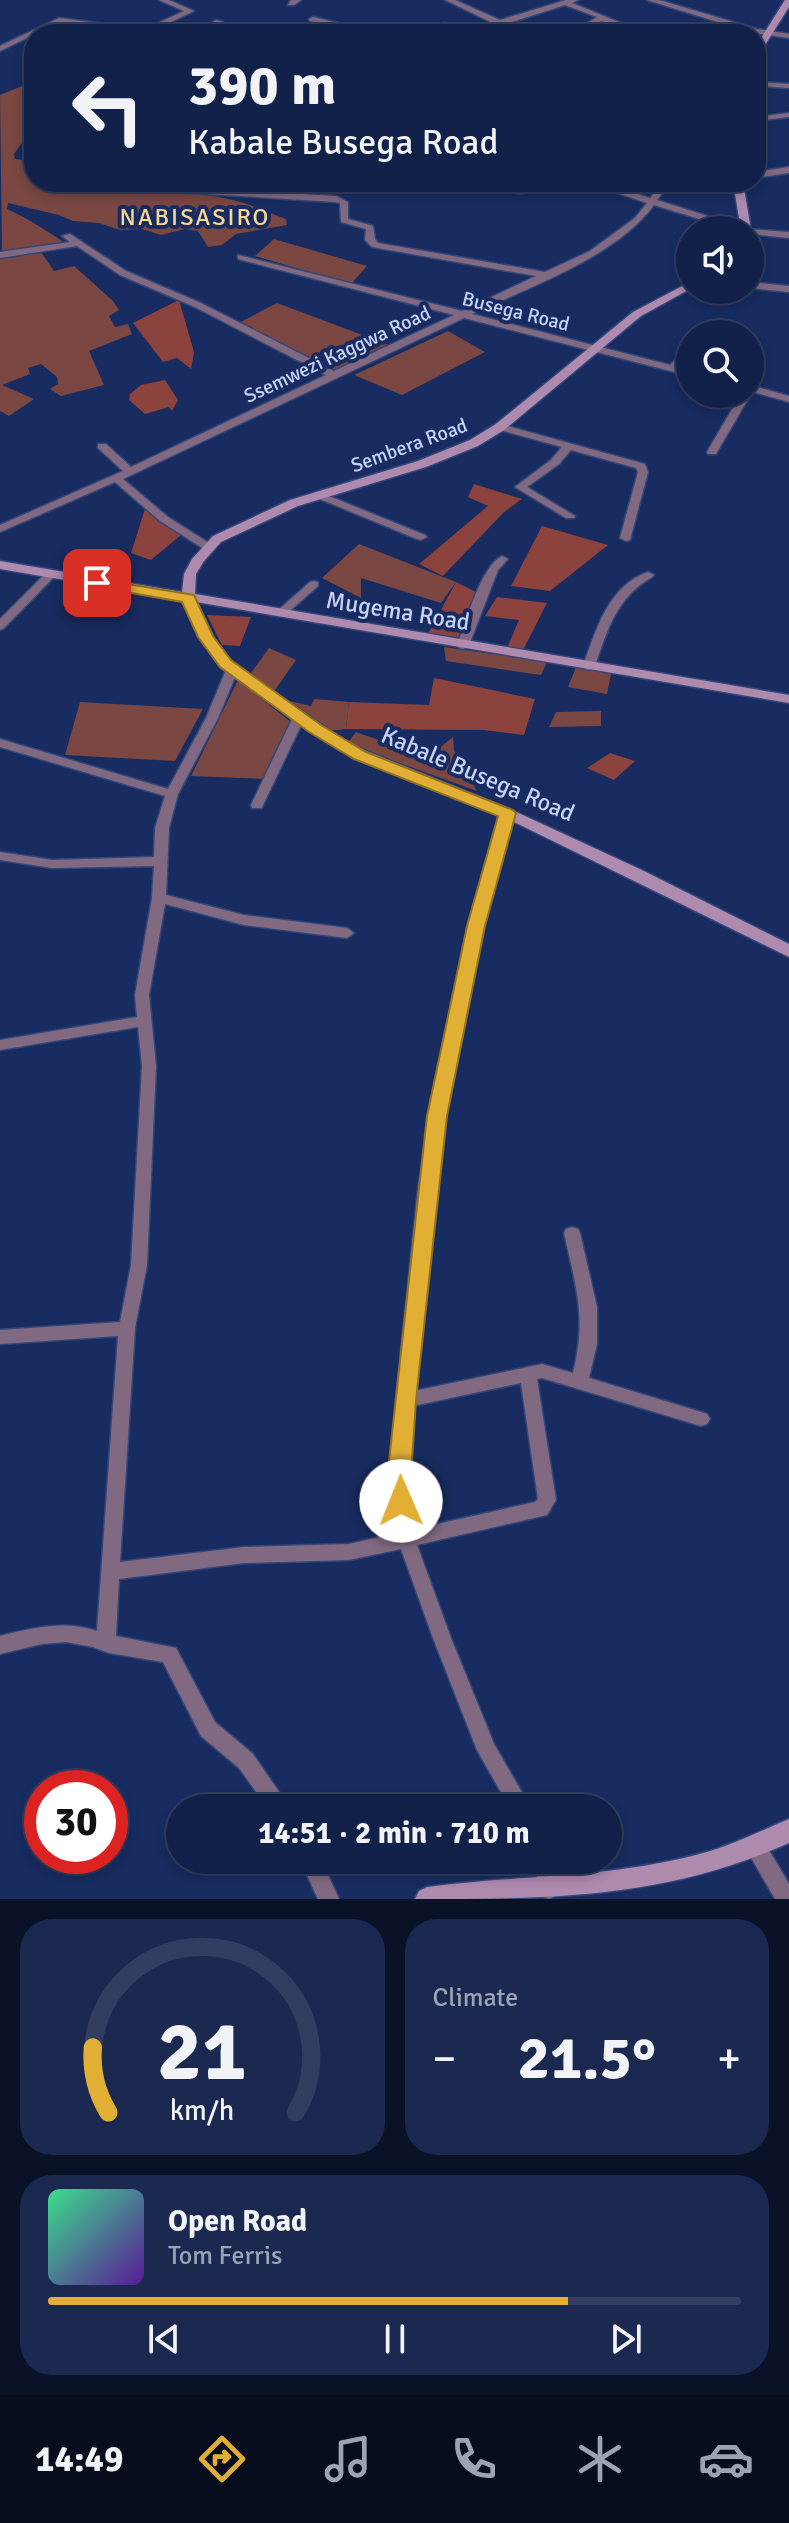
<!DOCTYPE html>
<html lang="en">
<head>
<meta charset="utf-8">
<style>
  body { margin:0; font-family:Signika,sans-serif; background:#1b2950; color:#f1f3f6; height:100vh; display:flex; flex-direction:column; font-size:30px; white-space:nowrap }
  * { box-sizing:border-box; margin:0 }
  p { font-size:26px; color:#9ca3b4 }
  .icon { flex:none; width:44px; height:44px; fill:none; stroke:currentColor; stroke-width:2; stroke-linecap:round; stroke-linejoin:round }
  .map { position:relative; height:1899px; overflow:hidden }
  .sheet { display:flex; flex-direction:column; gap:20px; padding:20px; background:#0a1228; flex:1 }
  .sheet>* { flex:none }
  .guide { position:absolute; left:24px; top:24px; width:742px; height:168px; border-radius:32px; box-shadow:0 4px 12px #0003,0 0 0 2px #313e61; background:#122149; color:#f1f3f6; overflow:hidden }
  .controls { position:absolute; left:676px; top:216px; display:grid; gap:16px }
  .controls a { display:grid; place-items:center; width:88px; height:88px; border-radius:50%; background:#122149; box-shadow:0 4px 12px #0003,0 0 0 2px #313e61; font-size:40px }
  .speed { position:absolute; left:24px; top:1770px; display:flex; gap:16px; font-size:40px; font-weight:700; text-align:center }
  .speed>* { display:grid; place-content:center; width:104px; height:104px; border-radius:50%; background:#122149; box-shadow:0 4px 12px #0003,0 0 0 2px #313e61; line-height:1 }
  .speed .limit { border:12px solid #d22; background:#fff; color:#111 }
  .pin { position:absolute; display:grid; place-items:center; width:68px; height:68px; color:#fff; margin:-34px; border-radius:16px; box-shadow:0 4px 12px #0006 }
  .me { position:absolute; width:88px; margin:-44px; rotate:359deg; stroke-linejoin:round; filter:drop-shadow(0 0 6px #0008) }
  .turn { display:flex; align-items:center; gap:28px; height:168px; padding:0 32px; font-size:36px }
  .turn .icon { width:104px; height:104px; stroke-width:2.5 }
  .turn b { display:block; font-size:56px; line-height:68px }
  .big { font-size:60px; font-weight:700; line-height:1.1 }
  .sheet .card { flex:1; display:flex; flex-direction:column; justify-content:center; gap:12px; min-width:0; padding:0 28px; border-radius:32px; background:#1b2950 }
  .sheet .dial { align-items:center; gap:0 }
  .dial svg { height:208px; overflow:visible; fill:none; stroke:#313e61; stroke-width:7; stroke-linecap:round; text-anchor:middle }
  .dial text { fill:#f1f3f6; stroke:none }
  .song { display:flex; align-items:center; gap:24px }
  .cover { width:96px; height:96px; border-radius:12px; background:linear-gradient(135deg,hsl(150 70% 55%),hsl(270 70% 35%)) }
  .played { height:8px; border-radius:4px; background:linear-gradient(90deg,#e1af34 75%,#313e61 75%) }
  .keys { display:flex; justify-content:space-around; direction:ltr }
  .heat { display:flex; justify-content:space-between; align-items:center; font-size:44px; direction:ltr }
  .sheet .tiles { flex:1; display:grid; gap:20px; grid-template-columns:1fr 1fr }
  .card:last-child { grid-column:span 2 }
  .trip { position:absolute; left:166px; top:1794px; width:456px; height:80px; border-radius:40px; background:#122149; box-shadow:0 4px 12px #0003,0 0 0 2px #313e61; font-weight:700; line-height:80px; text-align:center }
  .tabs { display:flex; height:128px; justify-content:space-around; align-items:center; background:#070d1d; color:#9ca3b4 }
  .tabs .icon { width:56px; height:56px }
  .tabs .selected { color:#e1af34 }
  .tabs b { font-size:36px; color:#f1f3f6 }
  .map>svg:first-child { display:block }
  .green { fill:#7a4743 }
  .forest { fill:#8c423d }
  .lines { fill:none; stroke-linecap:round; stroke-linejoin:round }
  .street-casing { stroke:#344779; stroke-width:3 }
  .secondary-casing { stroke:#344779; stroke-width:3 }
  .street { fill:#816a81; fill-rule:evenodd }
  .secondary { fill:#ae8aaf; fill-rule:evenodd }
  .route { fill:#e1af34; stroke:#927222; stroke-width:2 }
  .labels { text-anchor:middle; stroke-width:8; stroke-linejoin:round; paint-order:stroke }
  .far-street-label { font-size:20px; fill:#c4d3f4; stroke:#182c61 }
  .far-quarter-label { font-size:24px; letter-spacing:2px; fill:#fad88e; stroke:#182c61 }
  .street-label { font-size:24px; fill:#c4d3f4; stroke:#182c61 }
</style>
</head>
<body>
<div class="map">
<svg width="789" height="1899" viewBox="0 0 789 1899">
  <rect width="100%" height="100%" fill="#182c61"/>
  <path class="green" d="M34 81V133L21 144 14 154 15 159 34 161V182C100 182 168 185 233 200 251 204 268 213 286 219L287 225 236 234 222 245 208 247 198 231 185 229 161 235 142 229 120 230 99 223 73 221 59 215 8 203 7 209C27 218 44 229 62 241L63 244 41 252 54 271 74 266 113 301 119 310 109 316 115 327 128 324 132 334 89 351 104 385 61 396 50 389 58 384 57 377 41 364 28 368 30 374 2 385 34 399 9 416 0 411V258L2 255 0 95Z
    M274 239 367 266 351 284 255 256Z
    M277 303 389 345 334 370 237 324Z
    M448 331 485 352 402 395 354 375Z
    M359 544 456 582 441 603 361 578V598L322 578Z
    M444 647 547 662 541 675 446 661Z
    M269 648 296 660 273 693 251 673Z
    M576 667 611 674 607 694 568 687Z
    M238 680 292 723 266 779 191 776Z
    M281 699 311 706 314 699 349 702 346 729 328 731Z
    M80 702 203 709 175 761 65 755Z
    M601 711V726L549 727 556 712Z
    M356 732 428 757 453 737 454 750 477 791 347 744Z"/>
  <path class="forest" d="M179 300 194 352 191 369 177 358 163 362 133 323Z
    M165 380 178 400 172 411 169 407 145 414 129 400 130 394 141 385Z
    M474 484 522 499 503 513 443 576 419 564 488 506 468 497Z
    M145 509 181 535 151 560 131 553Z
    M542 526 608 545 550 591 511 586Z
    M456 582 478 593 458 643 428 634Z
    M497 597 547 603 523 650 507 648 519 620 485 616Z
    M207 615 251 617 240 646 222 645Z
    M434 678 535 699 524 735 484 730 346 729 349 702 429 705Z
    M610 753 635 761 614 780 587 768Z"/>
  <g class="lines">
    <defs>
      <path id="street" d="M159 0H169L194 11 154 30 171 34H149L60 22 0 51V46L59 18 145 29 184 11Z
        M291 0H301L294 5H288Z
        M445 0H455L500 20 566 0H578L572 3 648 34H637L601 21 595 26H589V22L597 17 565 5 506 24 519 34H510L497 25Z
        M647 0H659L757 29 789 34V38L753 33Z
        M313 17 376 32 377 34H364L310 21 309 19Z
        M216 20 223 22 204 34H195Z
        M446 23 492 32 496 34H480L443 27V23Z
        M756 82 789 84V88L756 86Z
        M789 113V117L756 121V117Z
        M789 167V173L756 178V172Z
        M100 182 336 196 348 202V219L373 226 375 239 378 243 545 272 590 251 635 218 647 203 585 182H598L650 198 663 182H671L657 200 748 229 789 232V238L750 234V230H735L654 205C614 258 531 286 472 314L670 365 690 346V355L678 367 690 370V376L464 318 123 479 168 517 212 545V549H204L160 521 115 482 0 532V525L123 471 98 448V444H106L131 467 326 375 195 307 120 275 77 246 0 258V252L70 242 62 236 70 234 126 271 201 303 334 371 454 315 238 259V255L462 311 536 276 372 247 365 240 366 229 341 222 340 203 335 202 110 188Z
        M525 182H534L523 193H517V189Z
        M750 282 789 286V292L750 288Z
        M750 385 789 396V402L750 391Z
        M750 392 751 394 717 452 716 454H708L707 452 741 394Z
        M500 424 645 464 648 472 630 540 626 541 620 538 638 472 636 468 571 450 559 464 527 487 575 516 574 518H566L515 487 551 460 562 447 496 429 495 427Z
        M319 492 425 535 427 537 421 540 417 539 315 497V493Z
        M502 556 508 559 498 570 469 645 463 649 459 648 457 645C466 622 481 566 502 556Z
        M50 572 56 575 54 577 4 628 0 630V619L46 573Z
        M648 572 654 575 652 577C617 597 607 630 595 666L589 670 585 669 583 666C596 630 608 586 648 572Z
        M314 581 318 582V586L284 616H276V612L310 582Z
        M232 666 238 670 218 718 178 794 169 828 166 895 244 915 347 928 354 933 347 938 244 925 165 904 149 995 156 1066 147 1265 135 1328 120 1562 244 1547 349 1544 397 1533 391 1484 396 1400 418 1190 434 1090 469 926 500 813 507 809 512 810 514 813C489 905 463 998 448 1093 432 1192 424 1291 414 1391L542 1364 573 1373C587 1317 576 1287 564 1233L566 1229 572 1227 578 1229 580 1233 597 1307V1344L589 1378 701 1412 707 1414 710 1419 707 1424 701 1426 542 1378 537 1379 556 1500 547 1515 417 1545 451 1638 494 1744 531 1808H510L477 1750 433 1638 401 1549 349 1560 244 1563 119 1579 116 1636 176 1648 215 1722 253 1754 290 1808H268L239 1768 201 1736 163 1662 109 1653 93 1647 66 1642 42 1644 0 1654V1636C33 1628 64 1620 97 1631L118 1336 0 1344V1330L120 1322 131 1265 142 1066 138 1027 0 1050V1040L137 1017 135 995 152 898 154 866 52 868 0 860V852L52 860 154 857 155 828 165 796 0 747V739L168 789 206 718 226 670ZM521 1383 538 1499 535 1502 415 1529 409 1484 413 1406Z
        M299 713 305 717 263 805 262 808H252L251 805 293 717Z
        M756 1837 763 1840 789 1884V1899H775L749 1854 746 1847 749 1840Z
        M300 1860H321L339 1899H318Z
        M533 1860H553L558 1889 555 1896 549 1899 541 1896Z"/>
      <path id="secondary" d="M785 0H789V7L760 53 756 56V46Z
        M733 182H743L751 230 750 232 741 230Z
        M690 282V289L641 316 504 430 478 446 426 467 298 506 221 542 204 561 196 574 195 594 789 695V703L196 602 213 637 230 661 349 744 512 810 644 871 789 944V957L502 816 339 750 220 667 199 637 182 600 0 569V561L182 592 184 574 192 559 213 536 290 500 418 461 470 440 496 424 633 312Z
        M789 1819V1843C664 1899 549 1899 415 1899L419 1891 427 1887C518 1875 614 1878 703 1853 733 1845 760 1831 789 1819Z"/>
    </defs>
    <use href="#street" class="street-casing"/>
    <use href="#secondary" class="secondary-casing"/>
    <use href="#street" class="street"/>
    <use href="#secondary" class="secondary"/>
  </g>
  <path class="route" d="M97 579 194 595 213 636 231 660 321 725 366 752 513 810 516 813 485 926 447 1116 416 1400 412 1461 413 1501 409 1508 401 1511 393 1508 390 1501 389 1461 427 1116 467 926 498 816 354 759 309 732 220 667 198 637 182 602 92 586 90 583Z"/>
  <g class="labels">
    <g class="far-street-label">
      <text transform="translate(516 311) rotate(14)" y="7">Busega Road</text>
      <text transform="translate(337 354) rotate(-25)" y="7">Ssemwezi Kaggwa Road</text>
      <text transform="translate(409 445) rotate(-20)" y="7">Sembera Road</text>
    </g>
    <g class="far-quarter-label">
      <text x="195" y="225">NABISASIRO</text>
    </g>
    <g class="street-label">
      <text transform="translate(398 611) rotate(9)" y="8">Mugema Road</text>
      <text transform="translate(478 774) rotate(23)" y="8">Kabale Busega Road</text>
    </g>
  </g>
</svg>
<div class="controls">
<a><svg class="icon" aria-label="sound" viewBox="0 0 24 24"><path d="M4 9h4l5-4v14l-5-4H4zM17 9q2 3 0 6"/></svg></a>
<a><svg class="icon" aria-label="search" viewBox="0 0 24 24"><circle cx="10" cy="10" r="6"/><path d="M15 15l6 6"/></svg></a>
</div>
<div class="speed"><div class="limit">30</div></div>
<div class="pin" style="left:97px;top:583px;background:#d93025"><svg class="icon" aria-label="arrive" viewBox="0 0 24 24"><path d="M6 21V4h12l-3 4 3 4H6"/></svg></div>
<svg class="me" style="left:401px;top:1501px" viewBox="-20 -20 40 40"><circle r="19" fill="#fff"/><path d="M0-13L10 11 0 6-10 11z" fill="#e1af34"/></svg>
<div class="trip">14:51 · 2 min · 710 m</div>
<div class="guide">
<div class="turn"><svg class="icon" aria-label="left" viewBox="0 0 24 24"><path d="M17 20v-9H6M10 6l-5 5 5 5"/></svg><div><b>390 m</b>Kabale Busega Road</div></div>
</div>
</div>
<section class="sheet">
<div class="tiles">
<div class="card dial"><svg viewBox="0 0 100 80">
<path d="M14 69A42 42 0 1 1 86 69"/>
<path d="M14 69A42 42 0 0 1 8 44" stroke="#e1af34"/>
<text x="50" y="56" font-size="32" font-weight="700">21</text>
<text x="50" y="72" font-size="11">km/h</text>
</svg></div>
<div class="card"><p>Climate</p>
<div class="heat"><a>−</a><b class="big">21.5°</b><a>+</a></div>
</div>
<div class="card">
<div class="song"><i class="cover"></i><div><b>Open Road</b><p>Tom Ferris</p></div></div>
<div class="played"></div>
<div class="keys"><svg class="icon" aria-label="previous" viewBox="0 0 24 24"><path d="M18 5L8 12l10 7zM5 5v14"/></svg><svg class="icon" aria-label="pause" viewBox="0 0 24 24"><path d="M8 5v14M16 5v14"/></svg><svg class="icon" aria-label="next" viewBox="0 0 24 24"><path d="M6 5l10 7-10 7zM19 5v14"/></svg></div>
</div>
</div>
</section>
<nav class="tabs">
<b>14:49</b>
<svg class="icon selected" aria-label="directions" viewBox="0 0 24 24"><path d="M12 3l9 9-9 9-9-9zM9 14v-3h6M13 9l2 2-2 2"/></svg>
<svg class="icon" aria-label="music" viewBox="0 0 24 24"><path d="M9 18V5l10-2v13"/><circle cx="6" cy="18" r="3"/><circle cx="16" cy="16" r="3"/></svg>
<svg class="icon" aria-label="phone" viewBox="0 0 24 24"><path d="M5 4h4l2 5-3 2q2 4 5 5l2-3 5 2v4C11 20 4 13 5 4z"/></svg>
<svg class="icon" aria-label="climate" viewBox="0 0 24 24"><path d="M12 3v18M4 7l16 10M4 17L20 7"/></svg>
<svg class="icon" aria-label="car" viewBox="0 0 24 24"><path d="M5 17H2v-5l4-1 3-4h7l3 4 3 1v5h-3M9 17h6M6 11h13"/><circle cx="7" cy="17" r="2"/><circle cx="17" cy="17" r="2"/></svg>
</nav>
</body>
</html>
